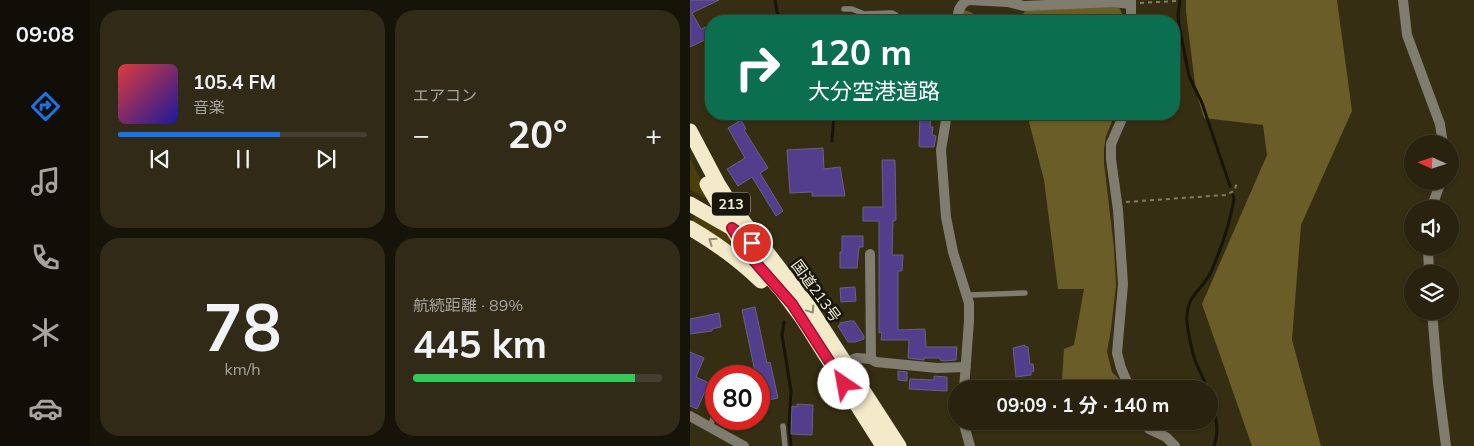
<!DOCTYPE html>
<html lang="ja">
<head>
<meta charset="utf-8">
<style>
  body { margin:0; font-family:Mulish,"Noto Sans JP",sans-serif; background:#302a17; color:#f1f3f6; height:100vh; display:flex; flex-direction:column; font-size:19px; white-space:nowrap }
  * { box-sizing:border-box; margin:0 }
  p { font-size:16px; color:#a5a49e }
  .icon { flex:none; width:28px; height:28px; fill:none; stroke:currentColor; stroke-width:2; stroke-linecap:round; stroke-linejoin:round }
  .map { position:relative; flex:1; overflow:hidden }
  .panel { display:flex; flex-direction:column; gap:10px; padding:10px; background:#161308; width:600px }
  .panel>* { flex:none }
  .hud { position:absolute; left:15px; top:15px; width:475px; height:105px; border-radius:20px; box-shadow:0 1px 4px #0004,0 0 0 1px #443f2e; background:#0b6e4f; color:#fff; overflow:hidden }
  .needle { width:32px; rotate:273deg }
  .controls { position:absolute; left:714px; top:135px; display:grid; gap:10px }
  .controls a { display:grid; place-items:center; width:55px; height:55px; border-radius:50%; background:#28220e; box-shadow:0 1px 4px #0004,0 0 0 1px #443f2e; font-size:25px }
  .speed { position:absolute; left:15px; top:365px; display:flex; gap:10px; font-size:25px; font-weight:700; text-align:center }
  .speed>* { display:grid; place-content:center; width:65px; height:65px; border-radius:50%; background:#28220e; box-shadow:0 1px 4px #0004,0 0 0 1px #443f2e; line-height:1 }
  .speed .limit { border:8px solid #d22; background:#fff; color:#111 }
  .pin { position:absolute; display:grid; place-items:center; width:42px; height:42px; color:#fff; margin:-21px; border:2px solid #fff; border-radius:50%; box-shadow:0 1px 5px #0007 }
  .me { position:absolute; width:55px; margin:-28px; rotate:327deg; stroke-linejoin:round; filter:drop-shadow(0 0 4px #0008) }
  .turn { display:flex; align-items:center; gap:18px; height:105px; padding:0 20px; font-size:22px }
  .turn .icon { width:65px; height:65px; stroke-width:2.5 }
  .turn b { display:block; font-size:35px; line-height:42px }
  .big { font-size:38px; font-weight:700; line-height:1.1 }
  .panel .tile { flex:1; display:flex; flex-direction:column; justify-content:center; gap:8px; min-width:0; padding:0 18px; border-radius:20px; background:#302a17 }
  .panel .dial { align-items:center; gap:0 }
  .dial b { font-size:65px; line-height:1 }
  .song { display:flex; align-items:center; gap:15px }
  .cover { width:60px; height:60px; border-radius:8px; background:linear-gradient(135deg,hsl(0 70% 55%),hsl(240 70% 35%)) }
  .played { height:5px; border-radius:2px; background:linear-gradient(90deg,#1a73e8 65%,#443f2e 65%) }
  .keys { display:flex; justify-content:space-around; direction:ltr }
  .heat { display:flex; justify-content:space-between; align-items:center; font-size:28px; direction:ltr }
  .charge { height:8px; border-radius:4px; background:linear-gradient(90deg,#34c759 89%,#443f2e 0) }
  .panel .tiles { flex:1; display:grid; gap:10px; grid-template-columns:repeat(2,1fr) }
  .trip { position:absolute; left:258px; top:380px; width:270px; height:50px; border-radius:25px; background:#28220e; box-shadow:0 1px 4px #0004,0 0 0 1px #443f2e; font-weight:700; line-height:50px; text-align:center }
  main { display:flex; flex:1; min-height:0 }
  .tab-bar { display:flex; flex-direction:column; width:90px; justify-content:space-around; align-items:center; background:#100e06; color:#a5a49e }
  .tab-bar .icon { width:35px; height:35px }
  .tab-bar .selected { color:#1a73e8 }
  .tab-bar b { font-size:22px; color:#f1f3f6 }
  .map>svg:first-child { display:block }
  .green { fill:#4a3e0a }
  .forest { fill:#6a5d27 }
  .lines { fill:none; stroke-linecap:round; stroke-linejoin:round }
  .stream { stroke:#181407; stroke-width:3 }
  .building { fill:#523e8c; stroke:#67637f }
  .path { stroke:#837d65; stroke-width:2; stroke-dasharray:4 4; stroke-linecap:butt }
  .lane { stroke:#807c6f; stroke-width:5.5 }
  .street { stroke:#807c6f; stroke-width:10 }
  .highway { stroke:#f2eac9; stroke-width:15 }
  .oneway { stroke:#908b74 }
  .route-casing { stroke:#92132f; stroke-width:12 }
  .route { stroke:#e11d48; stroke-width:9 }
  .labels { text-anchor:middle; stroke-width:5; stroke-linejoin:round; paint-order:stroke }
  .shield { fill:#19160b; stroke:#b2ae9f; stroke-width:1 }
  .shield-label { font-size:14px; font-weight:bold; fill:#f3efde }
  .street-label { font-size:15px; fill:#f3efde; stroke:#19160b }
</style>
</head>
<body>
<main>
<nav class="tab-bar">
<b>09:08</b>
<svg class="icon selected" aria-label="directions" viewBox="0 0 24 24"><path d="M12 3l9 9-9 9-9-9zM9 14v-3h6M13 9l2 2-2 2"/></svg>
<svg class="icon" aria-label="music" viewBox="0 0 24 24"><path d="M9 18V5l10-2v13"/><circle cx="6" cy="18" r="3"/><circle cx="16" cy="16" r="3"/></svg>
<svg class="icon" aria-label="phone" viewBox="0 0 24 24"><path d="M5 4h4l2 5-3 2q2 4 5 5l2-3 5 2v4C11 20 4 13 5 4z"/></svg>
<svg class="icon" aria-label="climate" viewBox="0 0 24 24"><path d="M12 3v18M4 7l16 10M4 17L20 7"/></svg>
<svg class="icon" aria-label="car" viewBox="0 0 24 24"><path d="M5 17H2v-5l4-1 3-4h7l3 4 3 1v5h-3M9 17h6M6 11h13"/><circle cx="7" cy="17" r="2"/><circle cx="17" cy="17" r="2"/></svg>
</nav>
<section class="panel">
<div class="tiles">
<div class="tile">
<div class="song"><i class="cover"></i><div><b>105.4 FM</b><p>音楽</p></div></div>
<div class="played"></div>
<div class="keys"><svg class="icon" aria-label="previous" viewBox="0 0 24 24"><path d="M18 5L8 12l10 7zM5 5v14"/></svg><svg class="icon" aria-label="pause" viewBox="0 0 24 24"><path d="M8 5v14M16 5v14"/></svg><svg class="icon" aria-label="next" viewBox="0 0 24 24"><path d="M6 5l10 7-10 7zM19 5v14"/></svg></div>
</div>
<div class="tile"><p>エアコン</p>
<div class="heat"><a>−</a><b class="big">20°</b><a>+</a></div>
</div>
<div class="tile dial"><b>78</b><p>km/h</p></div>
<div class="tile"><p>航続距離 · 89%</p><b class="big">445 km</b><div class="charge"></div></div>
</div>
</section>
<div class="map">
<svg width="784" height="446" viewBox="0 0 784 446">
  <rect width="100%" height="100%" fill="#352e12"/>
  <path class="green" d="M0 159 20 197 18 199 0 190Z
    M6 214 41 235 47 251 2 221Z"/>
  <path class="forest" d="M496 0H647L662 111 611 225 602 340 631 446H562L512 304 577 155 573 125 514 118 506 92 496 12Z
    M428 5 433 16V21H325L339 8Z
    M271 9 280 12 298 21H270Z
    M337 114H425L416 136 414 149V163L424 248 426 285 421 329 417 352 422 372 428 378 431 385 426 389H384L372 380 374 349 384 345 394 289H368L354 180Z"/>
  <g class="lines">
    <path class="stream" d="M85 0 87 12 92 21
      M490 0 488 15 489 25 499 76 512 103 540 186
      M142 141 144 114
      M94 322 92 335 101 391 99 424 101 446
      M517 389C514 377 507 368 504 357 502 350 498 330 497 323 495 295 511 292 521 272 531 249 540 223 544 199L543 195
      M519 396C524 413 531 428 524 446"/>
  </g>
  <path class="building" d="M0 0H29L2 13 11 29 16 27 21 37 0 47Z
    M230 114H241L240 127H243L242 135 246 136 244 147H231L229 146Z
    M51 120 56 129 54 130 78 168 70 173 93 211 86 216 62 177 48 186 37 169 55 158 38 128Z
    M133 148 134 169 150 167 155 196H122V192L100 193 97 150Z
    M192 160H205L206 220 203 221 202 255H213L212 271H208V330L235 329 236 347H267L266 360 254 361 250 360V358H234V360L218 358 219 340H191L192 332 189 333V221H173V207H193Z
    M152 236H173V247H169L167 268H150V252H152Z
    M165 287 166 301 151 302 150 288Z
    M65 307 77 363 80 362 88 398 73 401 69 388V376H66L52 310Z
    M29 313 31 327 22 329V331L0 334V319Z
    M160 321H164L174 336V339L165 342H158L148 326 150 325V323Z
    M335 345 334 346 338 347 340 364H343L344 371 341 372V375L326 377 323 348Z
    M0 352 14 358 6 377 19 383 7 409 0 406Z
    M208 371 217 372V381L208 380Z
    M244 376 257 377V391L219 389 220 379 244 380Z
    M107 404 123 405 122 435 101 434 102 406 107 407Z"/>
  <g class="lines">
    <path class="path" d="M450 3 486 1
      M436 202 535 195 544 191 547 183"/>
    <path class="lane" d="M154 9H162L174 14 202 13 206 15 209 21
      M278 297 280 295 335 293
      M93 426 95 446
      M20 427 26 410"/>
    <path class="street" d="M441 0V21
      M713 0 717 35 750 124 753 144
      M267 21C268 11 269 5 278 0L318 2 334 6 424 2 440 4
      M257 114 251 150 256 217 263 252 279 303V321L274 389
      M434 114 421 144V159L428 210 433 284 427 353 431 368 440 389
      M741 209 751 181
      M738 246 739 274
      M742 311 748 383 756 446
      M181 359 186 362 247 368 276 367
      M155 363 166 358 181 359 180 254
      M0 416 54 446
      M273 421 280 446
      M455 421 459 429 476 437 485 446"/>
    <path class="highway" d="M0 131 28 184 43 208 119 307 209 446
      M17 184 53 247 92 291 112 318 193 446
      M0 204 40 227
      M0 228C26 243 49 260 71 281"/>
  </g>
  <defs><path id="oneway-chevron" d="M-2-3.5L2.5 0L-2 3.5" fill="none" stroke-width="1.6" stroke-linecap="round" stroke-linejoin="round" transform="scale(1.25)"/></defs>
  <g class="oneway">
    <use href="#oneway-chevron" transform="translate(22 241) rotate(-146)"/>
    <use href="#oneway-chevron" transform="translate(121 310) rotate(56)"/>
  </g>
  <g class="lines">
    <defs>
      <path id="route" d="M62 243 42 228 58 254 102 304 154 384"/>
    </defs>
    <use href="#route" class="route-casing"/>
    <use href="#route" class="route"/>
  </g>
  <g class="labels">
    <rect class="shield" x="22" y="192.5" width="38" height="23" rx="4"/>
    <g class="shield-label">
      <text x="41" y="209">213</text>
    </g>
    <g class="street-label">
      <text transform="translate(126 291) rotate(54)" y="5">国道213号</text>
    </g>
  </g>
</svg>
<div class="controls">
<a><svg class="needle" viewBox="-14 -14 28 28"><path d="M0-13l5 13h-10z" fill="#e53935"/><path d="M0 13l5-13h-10z" fill="#a5a49e"/></svg></a>
<a><svg class="icon" aria-label="sound" viewBox="0 0 24 24"><path d="M4 9h4l5-4v14l-5-4H4zM17 9q2 3 0 6"/></svg></a>
<a><svg class="icon" aria-label="layers" viewBox="0 0 24 24"><path d="M12 4l9 5-9 5-9-5zM3 14l9 5 9-5"/></svg></a>
</div>
<div class="speed"><div class="limit">80</div></div>
<div class="pin" style="left:62px;top:243px;background:#d93025"><svg class="icon" aria-label="arrive" viewBox="0 0 24 24"><path d="M6 21V4h12l-3 4 3 4H6"/></svg></div>
<svg class="me" style="left:154px;top:384px" viewBox="-20 -20 40 40"><circle r="19" fill="#fff"/><path d="M0-13L10 11 0 6-10 11z" fill="#e11d48"/></svg>
<div class="trip">09:09 · 1 分 · 140 m</div>
<div class="hud">
<div class="turn"><svg class="icon" aria-label="right" viewBox="0 0 24 24"><path d="M7 20v-9h11M14 6l5 5-5 5"/></svg><div><b>120 m</b>大分空港道路</div></div>
</div>
</div>
</main>
</body>
</html>
